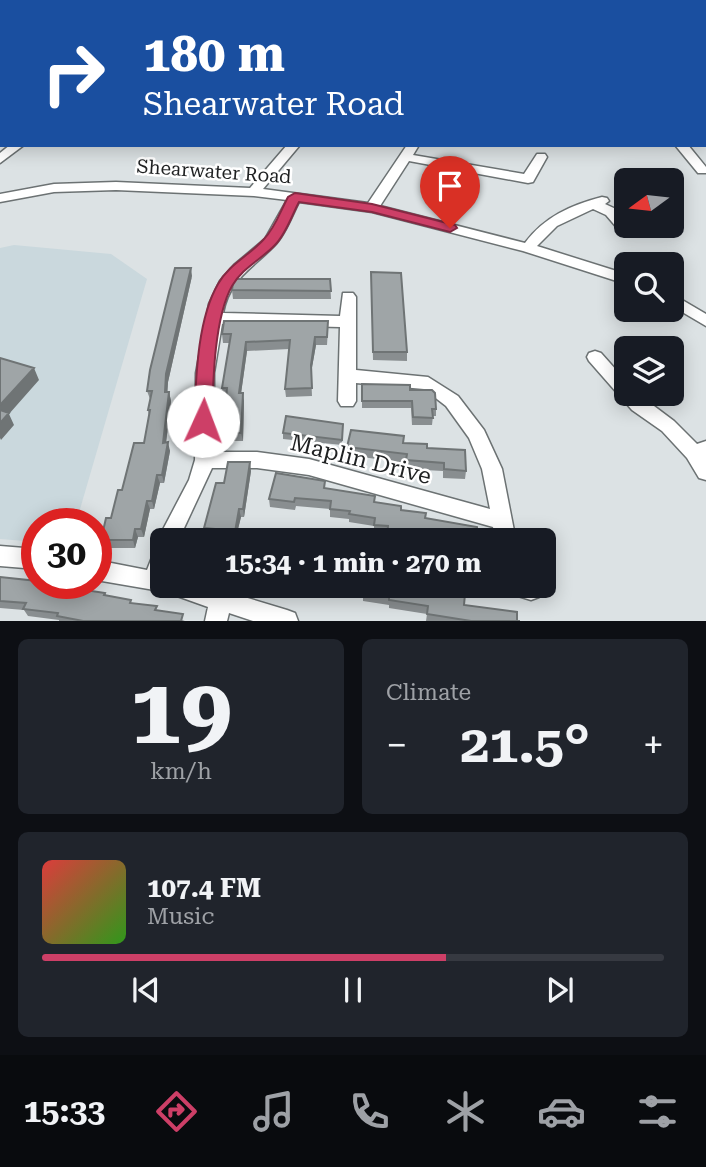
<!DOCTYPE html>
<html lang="en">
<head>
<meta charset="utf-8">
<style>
  body { margin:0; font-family:"Roboto Serif",serif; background:#20242c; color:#f1f3f6; height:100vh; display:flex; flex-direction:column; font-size:26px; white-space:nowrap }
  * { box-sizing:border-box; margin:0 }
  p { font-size:23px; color:#9ea1a6 }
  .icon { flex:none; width:38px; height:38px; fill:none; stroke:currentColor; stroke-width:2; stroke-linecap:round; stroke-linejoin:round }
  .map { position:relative; height:621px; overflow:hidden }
  .side { display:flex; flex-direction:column; gap:18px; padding:18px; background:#0d0f14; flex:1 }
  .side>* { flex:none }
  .banner { position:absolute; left:0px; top:0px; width:707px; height:147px; box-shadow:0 4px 18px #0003; background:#1a4fa0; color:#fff; overflow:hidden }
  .needle { width:46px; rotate:255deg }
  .tools { position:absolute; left:614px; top:168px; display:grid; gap:14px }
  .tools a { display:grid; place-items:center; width:70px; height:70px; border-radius:10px; background:#171b24; box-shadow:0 4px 18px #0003; font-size:35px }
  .speed { position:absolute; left:21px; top:508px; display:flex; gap:14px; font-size:35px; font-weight:700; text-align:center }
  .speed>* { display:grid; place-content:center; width:91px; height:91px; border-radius:50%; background:#171b24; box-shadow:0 4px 18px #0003; line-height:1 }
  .speed .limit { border:10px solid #d22; background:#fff; color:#111 }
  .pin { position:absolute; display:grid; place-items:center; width:60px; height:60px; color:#fff; margin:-72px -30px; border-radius:50% 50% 50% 0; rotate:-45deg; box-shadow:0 0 7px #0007 }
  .pin .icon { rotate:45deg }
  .me { position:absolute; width:77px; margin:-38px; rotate:2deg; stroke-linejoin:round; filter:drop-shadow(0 0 5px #0008) }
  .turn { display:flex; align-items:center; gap:24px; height:147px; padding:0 28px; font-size:32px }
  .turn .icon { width:91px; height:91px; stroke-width:2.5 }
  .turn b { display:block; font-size:49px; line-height:60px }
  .big { font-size:52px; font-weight:700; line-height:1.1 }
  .side .tile { flex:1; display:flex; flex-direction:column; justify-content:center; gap:10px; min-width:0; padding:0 24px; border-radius:10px; background:#20242c }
  .side .dial { align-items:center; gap:0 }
  .dial b { font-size:91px; line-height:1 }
  .song { display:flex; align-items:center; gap:21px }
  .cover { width:84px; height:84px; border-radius:10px; background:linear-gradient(135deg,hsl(0 70% 55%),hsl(110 70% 35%)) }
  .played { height:7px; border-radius:4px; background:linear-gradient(90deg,#cd3f67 65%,#363941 65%) }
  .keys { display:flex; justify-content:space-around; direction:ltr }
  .heat { display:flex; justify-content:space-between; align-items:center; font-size:38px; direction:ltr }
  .side .tiles { flex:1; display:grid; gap:18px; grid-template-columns:1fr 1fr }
  .tile:last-child { grid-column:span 2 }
  .trip { position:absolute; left:150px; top:528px; width:406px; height:70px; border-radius:10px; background:#171b24; box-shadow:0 4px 18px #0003; font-weight:700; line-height:70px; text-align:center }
  .dock { display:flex; height:112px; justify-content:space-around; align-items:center; background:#090b0e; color:#9ea1a6 }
  .dock .icon { width:49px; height:49px }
  .dock .current { color:#cd3f67 }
  .dock b { font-size:32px; color:#f1f3f6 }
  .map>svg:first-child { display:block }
  .built { fill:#cad8dd }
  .green { fill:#99d7e9 }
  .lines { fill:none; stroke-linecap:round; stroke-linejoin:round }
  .minor-casing { stroke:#6c7273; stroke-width:3 }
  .primary-casing { stroke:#6c7273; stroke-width:4 }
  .minor { fill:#fff; fill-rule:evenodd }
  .primary { fill:#fff; fill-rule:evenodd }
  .wall { fill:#898e90 }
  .shaded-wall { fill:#6f7475 }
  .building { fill:#9fa5a7; stroke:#6f7475; stroke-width:2 }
  .route { fill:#cd3f67; stroke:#852943; stroke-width:2 }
  .labels { text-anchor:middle; stroke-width:5; stroke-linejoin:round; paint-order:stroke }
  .street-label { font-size:19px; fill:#1f2122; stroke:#fff }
  .near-street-label { font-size:23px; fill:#1f2122; stroke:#fff }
</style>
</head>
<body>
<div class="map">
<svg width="706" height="621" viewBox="0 0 706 621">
  <rect width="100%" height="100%" fill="#dce2e4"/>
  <path class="built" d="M14 245 111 254 147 279 76 523H37V542L0 539V248Z"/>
  <path class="green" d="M263 0H706V87L705 2H262Z"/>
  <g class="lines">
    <defs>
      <path id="minor" d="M705 118H706V124H705Z
        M0 133 2 134V142L0 141Z
        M10 145H24L0 163V153Z
        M287 145H300L263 189 368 203 407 145H419L413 155 524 174 537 154H545L547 157 533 182 528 183 409 161 380 206 525 243C544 217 571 205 602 197L607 198 609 201 605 204 616 209 626 221V226H630L636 233 634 236H624L606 215 593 209 557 226 537 246 626 274V284L523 251 372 212 299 202C292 215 286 234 275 245 253 268 229 279 223 313L340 316 343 293H353L356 297V370L428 377 458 396 484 430 502 469 516 541H496L493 527 309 475 257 468H212L178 541H163V586H208L287 610 295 613 298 621H253L229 613 227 621H205L208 607 166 592 96 580V560L147 570 156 547 159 546 157 541 189 480 195 460 196 373 209 304 220 281 234 265 265 239 287 200 254 196 116 190 54 192 0 202V194L54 184 116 182 250 188ZM222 324 340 327 338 401 341 406H353L356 401V383L424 389 446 406 469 438 482 469 490 509 309 459 257 452H214V373Z
        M675 145H688L706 167V173H698Z
        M672 294 706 314V326L672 306Z
        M595 351 601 353 626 381V394H638L674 421 697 444 706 441V480L699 478 687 458 662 431 632 410 589 361 587 357 589 353Z
        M0 546 37 549V569L0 566Z
        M505 586H540L542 590 539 597 531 600 508 593Z"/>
      <path id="primary" d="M0 17H2V25H0Z
        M705 86H706V96H705Z"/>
    </defs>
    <use href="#minor" class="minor-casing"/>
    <use href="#primary" class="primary-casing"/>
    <use href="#minor" class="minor"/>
    <use href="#primary" class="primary"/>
  </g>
  <path class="wall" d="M371 272 407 352V361L373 360Z
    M192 276 168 382 167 392H169L171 401 166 443 170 451 164 483H160L154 509H150L144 537H138L135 548H104L101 540 144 443 149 416 148 410 150 399 147 391Z
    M330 279 331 299H233L232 290Z
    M328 329 327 345H316L311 373 312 396 286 397 285 389 289 349 247 351 241 393 244 401 243 441H224L223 433 226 397H223L222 388 230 343H223L222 334Z
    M362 384 410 390 436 409V416H433L432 425H412L411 408H362Z
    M343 424 342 445 283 439V433Z
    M404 443 427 448 466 471 465 479 443 478V471L406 469V463L347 455V447Z
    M251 471 244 517H241L237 533 238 536H243L244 541H212V537L205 536 204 528 224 483Z
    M325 488 375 496V503L477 533 489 541H386L387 534 374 533V526L349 522V519L330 517V509L296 506 295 510 270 507 269 499Z
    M0 577 105 593 106 595 158 611 185 621H59V620L28 616 24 610 0 608Z
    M319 586H414L464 605 520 621H426L427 614 389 608V605L363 601V595Z"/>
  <path class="shaded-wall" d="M191 268 192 276 168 382 167 401 165 392 166 374Z
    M315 337 316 345 311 373V365Z
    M246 342 247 351 240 401 239 393Z
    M34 368 39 380 9 414 14 425 1 440 0 438V405Z
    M169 392 171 401 165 451 163 443Z
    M243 393 244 401 243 441 241 433Z
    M168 442 170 451 164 483 162 475Z
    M250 462 251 471 244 517 243 509Z
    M157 475 160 483 154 509 152 501Z
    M147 501 150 509 144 537 141 529Z
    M239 509 241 517 237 533 238 540 235 532Z
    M135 529 138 537 135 548 133 540Z"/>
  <path class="building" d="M175 268H191L166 374 165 392H169L163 443 168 442 162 475H157L152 501H147L141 529H135L133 540H101L106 518H111L118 490H122L134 443H144L150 410H148L152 391H147L150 370Z
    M371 272 401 273 407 352H373Z
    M236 279H330L331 291 232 290 233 283Z
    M224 321H328L327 337H315L311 365 312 388 285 389 290 340 246 342 239 393H243L241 433H223L227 388H222L231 334H222Z
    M0 358 34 368 0 405Z
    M362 384 410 385V390H432L435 393 436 409H432L433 418 413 417 412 401H362Z
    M0 410 9 413 0 423Z
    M286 416 343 424 342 440 283 433Z
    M351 430 404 436 403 443 427 444V448L465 450 466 471 444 469V463L406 460 407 454 347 447Z
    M228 462H250L243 509H239L235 532H237L236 536H243V541H212L214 529 204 528 216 483H224Z
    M276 473 325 481 324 488 375 496 374 502 401 506V510L426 513 425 518 477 527V533L489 535V541H430V537L398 533V539L387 538 388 526 374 525 375 518 349 514 350 511 330 509 331 501 295 498 294 502 269 499Z
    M266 538 284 541H265Z
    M0 577 37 581V583H57L80 585 78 589 105 593 104 595 131 600 130 603 157 606 155 610 183 614 181 621H83L57 616 58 613 23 609 26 603 0 601Z
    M360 586H414L465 594 464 605 517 612V621H520H471L427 614 428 606 389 600V597L363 593 364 587Z"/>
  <path class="route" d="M295 193 372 204 455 225 457 228 450 232 372 212 299 202C292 215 286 234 275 245 262 259 242 268 232 286 214 318 213 383 212 421L210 426H197L194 421C196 379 197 320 218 284 229 264 250 255 264 239 275 228 281 210 288 197Z"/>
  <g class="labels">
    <g class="street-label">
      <text transform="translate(214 171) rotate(4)" y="7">Shearwater Road</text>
    </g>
    <g class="near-street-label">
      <text transform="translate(361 459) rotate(14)" y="8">Maplin Drive</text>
    </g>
  </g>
</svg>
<div class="tools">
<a><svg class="needle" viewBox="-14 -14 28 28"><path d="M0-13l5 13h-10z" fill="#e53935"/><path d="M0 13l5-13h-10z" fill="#9ea1a6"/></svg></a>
<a><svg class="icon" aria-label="search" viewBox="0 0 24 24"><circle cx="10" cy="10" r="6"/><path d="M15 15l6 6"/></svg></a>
<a><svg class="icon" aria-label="layers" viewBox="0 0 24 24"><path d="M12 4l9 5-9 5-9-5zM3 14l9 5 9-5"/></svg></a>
</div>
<div class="speed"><div class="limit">30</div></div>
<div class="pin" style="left:450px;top:228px;background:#d93025"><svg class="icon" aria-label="arrive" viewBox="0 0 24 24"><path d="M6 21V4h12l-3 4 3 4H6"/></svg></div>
<svg class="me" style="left:203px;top:421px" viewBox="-20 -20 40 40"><circle r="19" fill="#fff"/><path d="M0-13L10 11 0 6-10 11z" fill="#cd3f67"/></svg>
<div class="trip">15:34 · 1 min · 270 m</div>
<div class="banner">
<div class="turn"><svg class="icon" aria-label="right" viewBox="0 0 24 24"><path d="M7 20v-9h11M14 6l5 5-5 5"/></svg><div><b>180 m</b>Shearwater Road</div></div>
</div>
</div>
<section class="side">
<div class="tiles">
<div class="tile dial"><b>19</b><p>km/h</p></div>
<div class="tile"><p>Climate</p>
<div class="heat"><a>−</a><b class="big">21.5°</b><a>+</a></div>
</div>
<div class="tile">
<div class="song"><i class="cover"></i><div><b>107.4 FM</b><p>Music</p></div></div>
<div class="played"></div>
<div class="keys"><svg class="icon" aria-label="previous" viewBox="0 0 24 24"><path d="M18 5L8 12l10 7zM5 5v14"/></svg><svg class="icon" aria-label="pause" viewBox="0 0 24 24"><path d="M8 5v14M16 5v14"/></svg><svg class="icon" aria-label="next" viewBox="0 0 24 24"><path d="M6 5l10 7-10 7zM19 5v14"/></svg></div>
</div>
</div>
</section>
<nav class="dock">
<b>15:33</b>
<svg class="icon current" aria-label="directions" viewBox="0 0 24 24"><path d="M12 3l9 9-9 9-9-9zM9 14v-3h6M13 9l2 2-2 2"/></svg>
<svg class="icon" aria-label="music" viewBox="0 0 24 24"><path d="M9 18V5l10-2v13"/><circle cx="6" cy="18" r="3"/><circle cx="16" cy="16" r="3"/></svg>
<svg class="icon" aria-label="phone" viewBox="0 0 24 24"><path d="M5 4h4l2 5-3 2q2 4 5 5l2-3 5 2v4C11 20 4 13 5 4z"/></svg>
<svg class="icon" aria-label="climate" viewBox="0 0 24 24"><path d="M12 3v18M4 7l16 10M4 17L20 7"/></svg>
<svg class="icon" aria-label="car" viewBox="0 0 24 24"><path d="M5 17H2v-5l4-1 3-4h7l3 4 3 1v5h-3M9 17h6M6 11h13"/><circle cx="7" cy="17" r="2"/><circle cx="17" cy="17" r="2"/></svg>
<svg class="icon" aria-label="filters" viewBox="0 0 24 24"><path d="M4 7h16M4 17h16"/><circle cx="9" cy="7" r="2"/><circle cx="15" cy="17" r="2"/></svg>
</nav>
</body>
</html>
